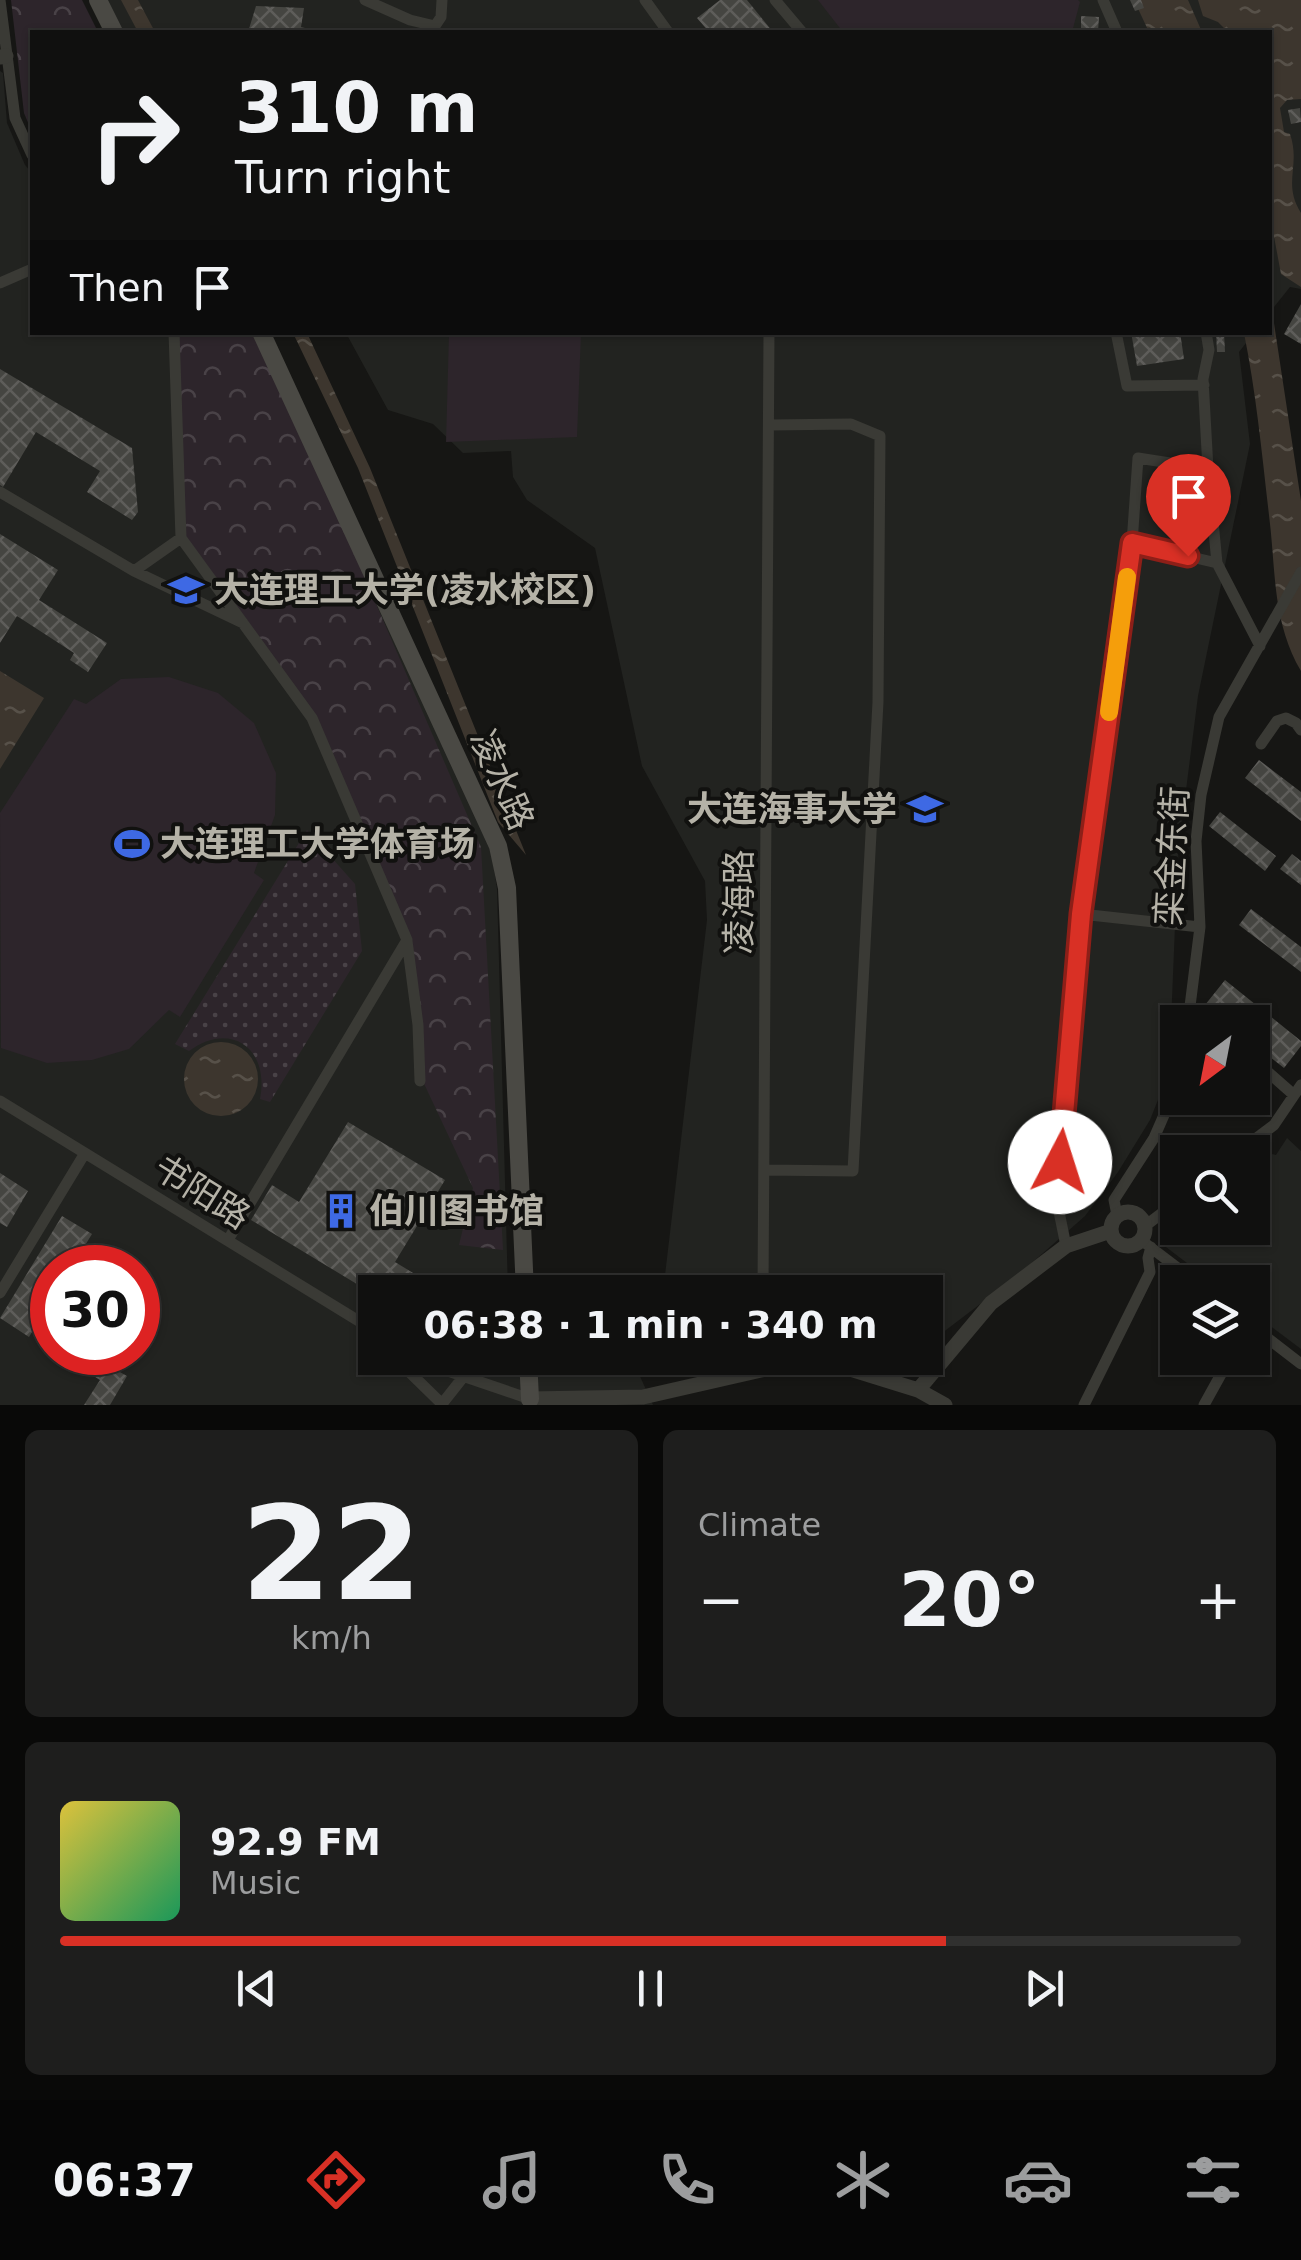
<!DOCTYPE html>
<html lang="en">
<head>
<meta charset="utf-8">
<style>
  body { margin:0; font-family:"DejaVu Sans","Noto Sans SC",sans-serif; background:#1e1e1d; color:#f1f3f6; height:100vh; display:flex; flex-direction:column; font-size:38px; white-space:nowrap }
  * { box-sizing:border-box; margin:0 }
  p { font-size:32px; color:#9c9d9e }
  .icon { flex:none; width:55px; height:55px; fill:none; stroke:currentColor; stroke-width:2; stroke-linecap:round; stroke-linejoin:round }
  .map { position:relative; height:1405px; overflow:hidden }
  .side { display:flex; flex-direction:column; gap:25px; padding:25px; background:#090908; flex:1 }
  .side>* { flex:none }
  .banner { position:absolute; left:30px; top:30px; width:1242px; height:305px; border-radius:0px; box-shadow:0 2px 8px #0004,0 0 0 2px #30302f; background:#10100f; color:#f1f3f6; overflow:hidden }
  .needle { width:65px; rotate:212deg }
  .buttons { position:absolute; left:1160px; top:1005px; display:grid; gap:20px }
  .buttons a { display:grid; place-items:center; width:110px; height:110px; border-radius:0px; background:#10100f; box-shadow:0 2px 8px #0004,0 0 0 2px #30302f; font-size:50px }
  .speed { position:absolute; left:30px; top:1245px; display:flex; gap:20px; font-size:50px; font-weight:700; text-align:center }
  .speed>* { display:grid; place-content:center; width:130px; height:130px; border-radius:50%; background:#10100f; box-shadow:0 2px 8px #0004,0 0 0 2px #30302f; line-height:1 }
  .speed .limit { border:15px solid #d22; background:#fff; color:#111 }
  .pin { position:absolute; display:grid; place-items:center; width:85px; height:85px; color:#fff; margin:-102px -42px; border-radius:50% 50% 50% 0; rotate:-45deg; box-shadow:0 0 10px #0007 }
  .pin .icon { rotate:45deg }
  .me { position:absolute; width:110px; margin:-55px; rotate:5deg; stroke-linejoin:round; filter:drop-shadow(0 0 8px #0008) }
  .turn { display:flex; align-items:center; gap:35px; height:210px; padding:0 40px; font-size:45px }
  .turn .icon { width:130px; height:130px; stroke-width:2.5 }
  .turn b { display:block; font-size:70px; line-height:85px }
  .then { display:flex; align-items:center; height:95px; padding:0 40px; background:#0003; gap:20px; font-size:38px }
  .big { font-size:75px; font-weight:800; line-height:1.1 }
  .side .tile { flex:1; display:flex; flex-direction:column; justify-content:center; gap:15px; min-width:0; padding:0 35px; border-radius:15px; background:#1e1e1d }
  .side .dial { align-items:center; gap:0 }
  .dial b { font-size:130px; line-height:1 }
  .song { display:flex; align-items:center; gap:30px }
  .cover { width:120px; height:120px; border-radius:15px; background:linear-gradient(135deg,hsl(50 70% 55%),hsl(150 70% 35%)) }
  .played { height:10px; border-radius:5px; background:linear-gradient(90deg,#d93025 75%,#30302f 75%) }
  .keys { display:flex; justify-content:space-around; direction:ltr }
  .heat { display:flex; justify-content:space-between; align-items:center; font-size:55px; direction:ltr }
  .side .tiles { flex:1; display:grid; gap:25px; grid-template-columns:1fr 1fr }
  .tile:last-child { grid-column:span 2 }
  .trip { position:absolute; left:358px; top:1275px; width:585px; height:100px; border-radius:0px; background:#10100f; box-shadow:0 2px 8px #0004,0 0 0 2px #30302f; font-weight:800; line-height:100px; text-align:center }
  .tabs { display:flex; height:160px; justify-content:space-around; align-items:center; background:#060606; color:#9c9d9e }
  .tabs .icon { width:70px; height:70px }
  .tabs .on { color:#d93025 }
  .tabs b { font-size:45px; color:#f1f3f6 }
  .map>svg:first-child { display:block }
  .built { fill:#222320; fill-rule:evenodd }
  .green { fill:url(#green-dots) }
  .forest { fill:url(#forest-crowns) }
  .pitch { fill:#2d252b }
  .water { fill:url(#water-ripples) }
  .building { fill:url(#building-cross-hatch) }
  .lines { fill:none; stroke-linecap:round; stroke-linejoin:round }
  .minor { stroke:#3a3a35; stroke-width:11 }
  .tertiary { stroke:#3a3a35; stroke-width:15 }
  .secondary { stroke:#4a4944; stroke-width:18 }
  .route-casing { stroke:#8d1f18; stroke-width:25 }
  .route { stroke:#d93025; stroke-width:18 }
  .slow { stroke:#f59e0b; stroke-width:18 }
  .labels { text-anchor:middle; stroke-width:8; stroke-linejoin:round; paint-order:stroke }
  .poi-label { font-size:35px; font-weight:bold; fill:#b5b2a7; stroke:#11110f; text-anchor:start }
  .street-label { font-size:35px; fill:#b5b2a7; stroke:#11110f }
</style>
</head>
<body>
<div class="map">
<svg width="1301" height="1405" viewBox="0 0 1301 1405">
  <defs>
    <pattern id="green-dots" width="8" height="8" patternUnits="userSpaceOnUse" patternTransform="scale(2.5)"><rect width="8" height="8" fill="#2d252b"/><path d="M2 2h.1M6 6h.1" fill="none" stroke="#494247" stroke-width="1.8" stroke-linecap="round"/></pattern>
    <pattern id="forest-crowns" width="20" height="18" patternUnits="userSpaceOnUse" patternTransform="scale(2.5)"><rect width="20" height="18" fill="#2d252b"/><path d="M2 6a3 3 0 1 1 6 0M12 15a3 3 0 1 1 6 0" fill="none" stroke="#494247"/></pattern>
    <pattern id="water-ripples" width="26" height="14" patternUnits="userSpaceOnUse" patternTransform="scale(2.5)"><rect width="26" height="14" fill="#3d362e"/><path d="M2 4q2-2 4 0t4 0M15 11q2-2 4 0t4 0" fill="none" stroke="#575149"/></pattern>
    <pattern id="building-cross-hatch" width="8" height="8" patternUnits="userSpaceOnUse" patternTransform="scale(2.5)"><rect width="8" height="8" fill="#454541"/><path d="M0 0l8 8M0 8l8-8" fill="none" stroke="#5e5d5a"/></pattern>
  </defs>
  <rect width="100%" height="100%" fill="#161614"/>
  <path class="built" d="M108 0H1301V289L1290 287 1270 312V32H124Z
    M0 71 3 73 7 123 25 165 32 173V332L254 333 491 847 497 889 508 1292H375V1358H509L510 1361 638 1372 653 1405H0ZM52 1268H138V1352H52Z
    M346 333H1254L1239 352 1250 444 1198 696 1178 853 1169 1072 1150 1120 1118 1172 1085 1216 1017 1276 925 1346V1292H663L707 920 705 881 642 766 595 548 527 500 513 477 511 451 463 453 433 424 388 410Z
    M1287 1138 1301 1151V1349L1253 1313 1252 1282H1212L1162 1244 1177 1219 1178 1228H1252L1253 1162 1268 1153 1276 1155Z
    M657 1358H746L738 1369 656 1376Z"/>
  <path class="green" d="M307 830 355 884 362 951 270 1102 260 1099C270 1049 231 1020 189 1051L175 1044Z"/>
  <path class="forest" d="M11 0H82L98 32H32V132L24 113Z
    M175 333H259L481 847 503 1250 459 1245 473 1188 420 1075 407 940 312 718 181 538Z"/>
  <path class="pitch" d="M818 0H1078L1080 2 1072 32H843Z
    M449 333H581L577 437 446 442Z
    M169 677 218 693 254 723 276 773 275 815 254 873 264 880 180 1017 169 1010 129 1049 92 1060 47 1063 1 1048 0 813 74 699 86 704 121 679Z"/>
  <path class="water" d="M121 0H138L155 32H138Z
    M1134 0H1188L1202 32H1149Z
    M1198 0H1301V99L1287 100 1280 108 1284 132 1290 134C1301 166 1282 183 1301 213V287L1281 274 1270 215V32H1228L1218 22 1203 16Z
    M1270 297 1301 501V671C1272 621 1276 570 1269 515 1262 454 1256 392 1244 333L1270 332Z
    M293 333H307L370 468 526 855 498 822 358 468Z
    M0 671 44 698 0 769Z
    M184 1079a37 37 0 1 1 74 0a37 37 0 1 1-74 0Z"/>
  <path class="building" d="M720 0H747L773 32H709L697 18Z
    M1130 0H1141L1144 8 1135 11Z
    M256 6 304 8 301 27 321 32H248Z
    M1081 16 1099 17 1098 32H1081Z
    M1300 108 1301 122 1291 124 1288 110Z
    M1301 304V344L1284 334Z
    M1131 332H1180L1184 359 1137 366Z
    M1216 332H1224L1225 352H1217Z
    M0 369 132 448 138 512 132 520 87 492 100 471 36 432 3 487 0 485Z
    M0 534 58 570 39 600 107 643 88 672 70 660 74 653 17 616 0 643Z
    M1259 760 1301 792V821L1245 778Z
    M1220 812 1276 856 1265 871 1209 826Z
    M1292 854 1301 861V885L1280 869Z
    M1251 909 1301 947V972L1239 925Z
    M1225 980 1301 1041V1046L1284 1068 1252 1043V1022H1227L1205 1005Z
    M1252 1087 1264 1096 1250 1114 1229 1098H1252Z
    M348 1122 445 1180 395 1262 423 1279 415 1292H375V1295L251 1220 272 1185 299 1202Z
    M0 1173 28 1191 7 1227 0 1223Z
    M62 1216 92 1234 71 1268H52V1298L29 1337 0 1318Z
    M52 1312V1349L41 1331Z
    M85 1352H99L112 1360 109 1366 127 1376 110 1405H84L100 1380 77 1366Z"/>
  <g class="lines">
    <path class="minor" d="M0 0 15 118 32 155
      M365 0 410 20 435 26 441 17 442 0
      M645 0 668 32
      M775 0 802 32
      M1103 0 1117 32
      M0 283 32 269
      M174 332 181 538 312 718 407 940 228 1240
      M1116 332 1127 386 1204 385
      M1206 332 1209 350 1203 379 1208 469
      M0 492 134 571 181 538
      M1132 543 1217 563
      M134 571 243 623
      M1261 744 1277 721 1286 718 1296 723 1301 730
      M1081 914 1200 927
      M407 941 418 1025 420 1081
      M1210 1020 1213 1022
      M1188 1022 1200 927 1196 841 1201 795 1219 717 1301 572
      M1252 1058 1294 1095
      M0 1101 375 1331
      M1238 1152 1274 1125 1301 1085
      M764 1170 853 1171 878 702 880 436 851 424 770 425
      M1117 1215 1114 1200 1154 1138 1178 1083
      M1145 1226 1178 1201
      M1141 1240 1196 1282
      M1066 1246 1056 1197 1081 914 1132 543 1138 458 1208 469 1217 563 1260 646
      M763 1292 769 332
      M0 1293 85 1153
      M1252 1326 1301 1364
      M395 1358 443 1405
      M422 1358 442 1369 530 1399
      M442 1404 464 1376
      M1084 1405 1150 1272 1148 1258 1151 1247
      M1204 1405 1230 1358"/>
    <path class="tertiary" d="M0 57 6 56
      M1111 1229a17 17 0 1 1 34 0a17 17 0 1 1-34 0Z
      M815 1358 918 1390 945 1405
      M918 1390 991 1303 1066 1246 1111 1231
      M530 1399 643 1397 814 1358"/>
    <path class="secondary" d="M98 0 114 32
      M261 332 498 846 507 888 525 1292
      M528 1358 530 1399"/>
  </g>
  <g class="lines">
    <defs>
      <path id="route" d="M1060 1162 1081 914 1132 543 1188 556"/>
    </defs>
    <use href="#route" class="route-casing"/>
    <use href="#route" class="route"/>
    <path class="slow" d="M1109 712 1127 577"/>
  </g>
  <defs>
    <symbol id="university-bare" viewBox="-9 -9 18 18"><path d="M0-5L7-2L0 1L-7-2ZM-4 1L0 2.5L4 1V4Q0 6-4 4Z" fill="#3e69e4" stroke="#11110f" stroke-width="2.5" paint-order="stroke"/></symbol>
    <symbol id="stadium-bare" viewBox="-9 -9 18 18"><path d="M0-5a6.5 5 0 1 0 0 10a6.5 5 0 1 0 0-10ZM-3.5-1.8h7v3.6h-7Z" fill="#3e69e4" stroke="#11110f" stroke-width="2.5" paint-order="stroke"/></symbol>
    <symbol id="building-bare" viewBox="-9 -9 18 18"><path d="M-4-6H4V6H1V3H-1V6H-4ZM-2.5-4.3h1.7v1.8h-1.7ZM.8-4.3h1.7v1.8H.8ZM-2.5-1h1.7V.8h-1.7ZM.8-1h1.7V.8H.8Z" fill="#3e69e4" stroke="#11110f" stroke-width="2.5" paint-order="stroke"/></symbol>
  </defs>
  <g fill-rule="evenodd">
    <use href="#university-bare" x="161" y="565" width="50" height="50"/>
    <use href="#university-bare" x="900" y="784" width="50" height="50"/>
    <use href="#stadium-bare" x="107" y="819" width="50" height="50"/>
    <use href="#building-bare" x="316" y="1186" width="50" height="50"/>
  </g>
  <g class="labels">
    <g class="poi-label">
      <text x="214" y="602">大连理工大学(凌水校区)</text>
      <text x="897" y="821" text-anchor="end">大连海事大学</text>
      <text x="160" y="856">大连理工大学体育场</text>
      <text x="369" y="1223">伯川图书馆</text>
    </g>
    <g class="street-label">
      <text transform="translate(502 780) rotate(66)" y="12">凌水路</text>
      <text transform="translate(1172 856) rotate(-87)" y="12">栾金东街</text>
      <text transform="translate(739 902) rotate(-90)" y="12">凌海路</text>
      <text transform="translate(202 1192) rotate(32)" y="12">书阳路</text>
    </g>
  </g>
</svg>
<div class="buttons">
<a><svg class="needle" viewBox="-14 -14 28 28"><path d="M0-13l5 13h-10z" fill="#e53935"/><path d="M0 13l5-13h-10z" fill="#9c9d9e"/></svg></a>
<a><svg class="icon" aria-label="search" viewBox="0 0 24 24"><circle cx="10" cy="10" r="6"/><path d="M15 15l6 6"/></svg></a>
<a><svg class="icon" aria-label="layers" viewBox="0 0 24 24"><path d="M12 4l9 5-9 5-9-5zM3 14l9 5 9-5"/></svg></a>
</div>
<div class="speed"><div class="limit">30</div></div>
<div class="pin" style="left:1188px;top:556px;background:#d93025"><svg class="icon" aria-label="arrive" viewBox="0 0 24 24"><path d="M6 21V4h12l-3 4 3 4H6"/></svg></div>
<svg class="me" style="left:1060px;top:1162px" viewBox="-20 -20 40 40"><circle r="19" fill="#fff"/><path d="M0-13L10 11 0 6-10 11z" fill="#d93025"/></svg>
<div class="trip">06:38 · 1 min · 340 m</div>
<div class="banner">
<div class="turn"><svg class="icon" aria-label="right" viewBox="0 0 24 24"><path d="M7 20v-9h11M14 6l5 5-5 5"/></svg><div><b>310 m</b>Turn right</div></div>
<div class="then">Then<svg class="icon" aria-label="arrive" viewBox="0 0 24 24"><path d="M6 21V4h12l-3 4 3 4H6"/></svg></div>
</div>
</div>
<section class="side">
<div class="tiles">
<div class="tile dial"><b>22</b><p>km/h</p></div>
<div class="tile"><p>Climate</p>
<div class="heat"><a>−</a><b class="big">20°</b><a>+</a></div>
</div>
<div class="tile">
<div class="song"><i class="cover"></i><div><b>92.9 FM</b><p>Music</p></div></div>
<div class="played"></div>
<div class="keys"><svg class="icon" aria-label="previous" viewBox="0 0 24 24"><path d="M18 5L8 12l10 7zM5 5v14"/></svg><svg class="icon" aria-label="pause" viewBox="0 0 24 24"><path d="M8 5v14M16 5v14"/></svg><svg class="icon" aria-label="next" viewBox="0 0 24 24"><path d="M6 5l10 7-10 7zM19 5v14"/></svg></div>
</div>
</div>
</section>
<nav class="tabs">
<b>06:37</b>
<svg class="icon on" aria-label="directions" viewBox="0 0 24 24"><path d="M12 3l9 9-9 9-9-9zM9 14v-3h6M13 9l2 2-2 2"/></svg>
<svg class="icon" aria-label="music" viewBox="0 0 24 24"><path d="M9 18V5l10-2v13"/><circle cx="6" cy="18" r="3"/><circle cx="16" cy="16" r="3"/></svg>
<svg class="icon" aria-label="phone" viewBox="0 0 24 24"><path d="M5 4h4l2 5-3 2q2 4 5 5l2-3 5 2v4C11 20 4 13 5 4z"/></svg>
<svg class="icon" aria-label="climate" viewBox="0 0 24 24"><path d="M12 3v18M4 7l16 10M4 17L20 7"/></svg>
<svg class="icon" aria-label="car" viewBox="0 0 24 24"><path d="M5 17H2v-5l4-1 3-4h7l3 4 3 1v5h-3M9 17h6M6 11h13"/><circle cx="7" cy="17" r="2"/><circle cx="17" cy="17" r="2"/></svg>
<svg class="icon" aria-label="filters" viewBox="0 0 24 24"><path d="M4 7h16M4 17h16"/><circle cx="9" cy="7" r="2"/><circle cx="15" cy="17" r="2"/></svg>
</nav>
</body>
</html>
